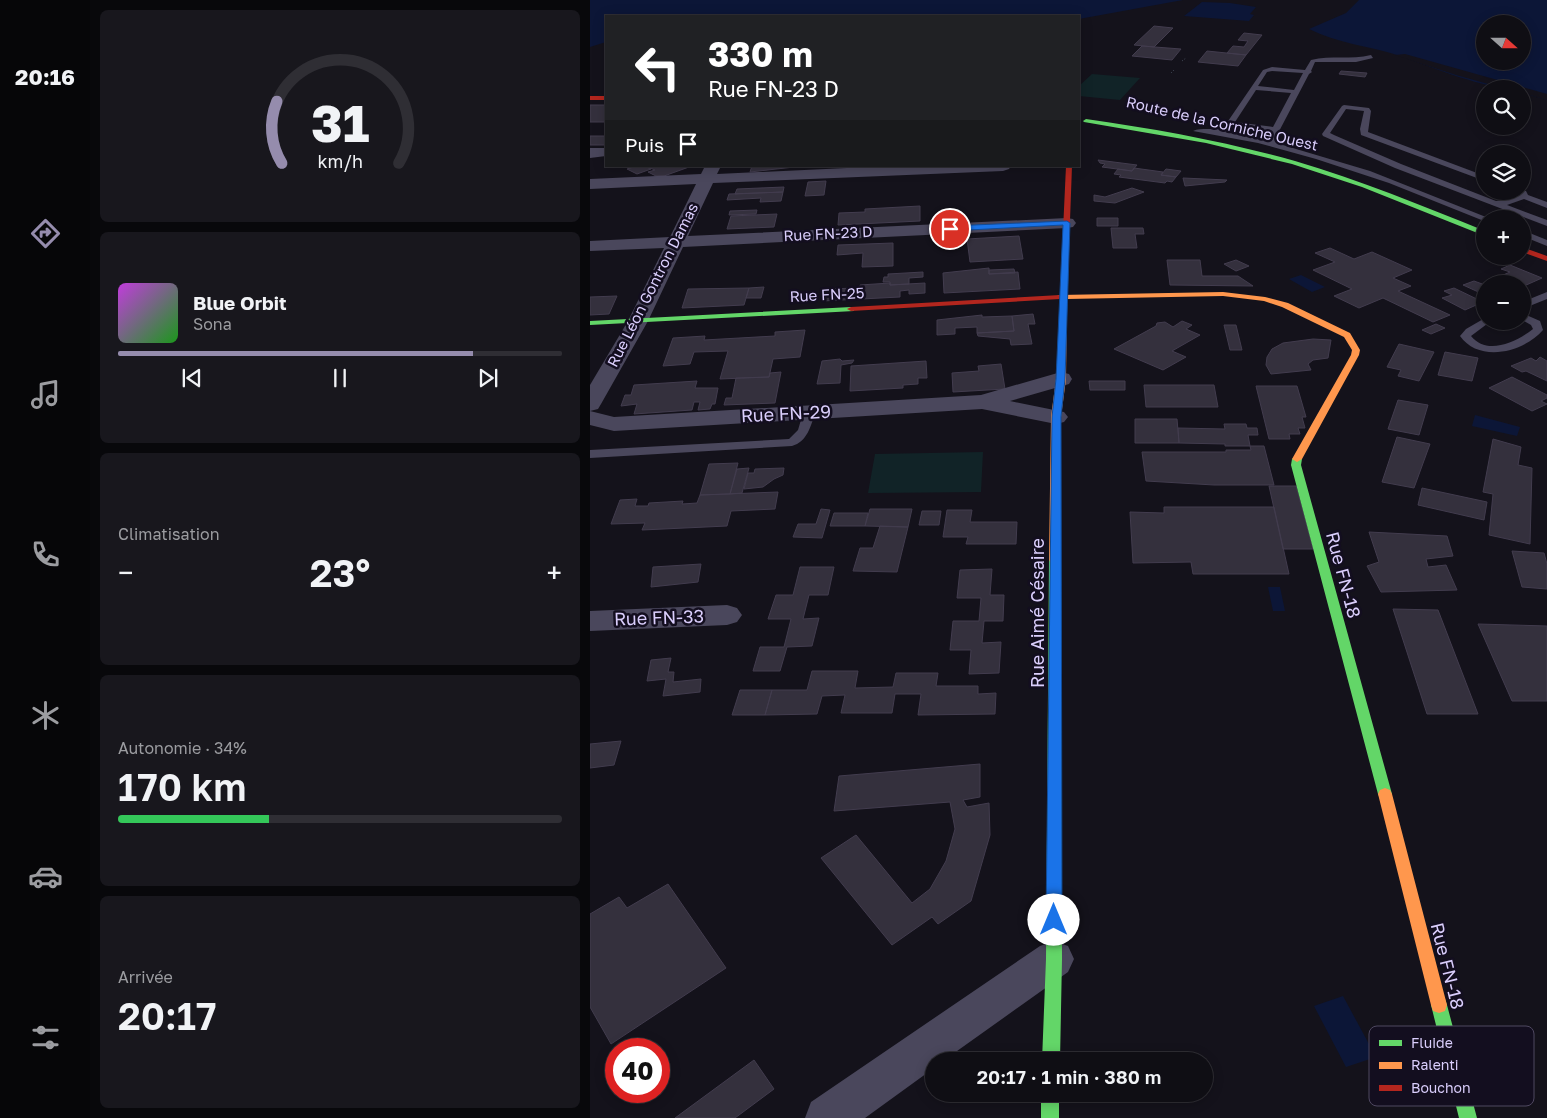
<!DOCTYPE html>
<html lang="fr">
<head>
<meta charset="utf-8">
<style>
  body { margin:0; font-family:"Golos Text",sans-serif; background:#18171d; color:#f1f3f6; height:100vh; display:flex; flex-direction:column; font-size:19px; white-space:nowrap }
  * { box-sizing:border-box; margin:0 }
  p { font-size:16px; color:#9b9ca0 }
  .icon { flex:none; width:28px; height:28px; fill:none; stroke:currentColor; stroke-width:2; stroke-linecap:round; stroke-linejoin:round }
  .map { position:relative; flex:1; overflow:hidden }
  .side { display:flex; flex-direction:column; gap:10px; padding:10px; background:#08080b; width:500px }
  .side>* { flex:none }
  .banner { position:absolute; left:15px; top:15px; width:475px; height:152px; border-radius:0px; box-shadow:0 2px 12px #0003,0 0 0 1px #2f2e34; background:#202124; color:#fff; overflow:hidden }
  .needle { width:32px; rotate:111deg }
  .controls { position:absolute; left:886px; top:15px; display:grid; gap:10px }
  .controls a { display:grid; place-items:center; width:55px; height:55px; border-radius:50%; background:#0f0e14; box-shadow:0 2px 12px #0003,0 0 0 1px #2f2e34; font-size:25px }
  .speed { position:absolute; left:15px; top:1038px; display:flex; gap:10px; font-size:25px; font-weight:700; text-align:center }
  .speed>* { display:grid; place-content:center; width:65px; height:65px; border-radius:50%; background:#0f0e14; box-shadow:0 2px 12px #0003,0 0 0 1px #2f2e34; line-height:1 }
  .speed .limit { border:8px solid #d22; background:#fff; color:#111 }
  .pin { position:absolute; display:grid; place-items:center; width:42px; height:42px; color:#fff; margin:-21px; border:2px solid #fff; border-radius:50%; box-shadow:0 1px 5px #0007 }
  .me { position:absolute; width:55px; margin:-28px; rotate:0deg; stroke-linejoin:round; filter:drop-shadow(0 0 4px #0008) }
  .turn { display:flex; align-items:center; gap:18px; height:105px; padding:0 20px; font-size:22px }
  .turn .icon { width:65px; height:65px; stroke-width:2.5 }
  .turn b { display:block; font-size:35px; line-height:42px }
  .then { display:flex; align-items:center; height:48px; padding:0 20px; background:#0003; gap:10px; font-size:19px }
  .big { font-size:38px; font-weight:600; line-height:1.1 }
  .side .widget { flex:1; display:flex; flex-direction:column; justify-content:center; gap:8px; min-width:0; padding:0 18px; border-radius:8px; background:#18171d }
  .side .dial { align-items:center; gap:0 }
  .dial svg { height:130px; overflow:visible; fill:none; stroke:#2f2e34; stroke-width:7; stroke-linecap:round; text-anchor:middle }
  .dial text { fill:#f1f3f6; stroke:none }
  .song { display:flex; align-items:center; gap:15px }
  .cover { width:60px; height:60px; border-radius:8px; background:linear-gradient(135deg,hsl(290 70% 55%),hsl(120 70% 35%)) }
  .played { height:5px; border-radius:2px; background:linear-gradient(90deg,#958cad 80%,#2f2e34 80%) }
  .keys { display:flex; justify-content:space-around; direction:ltr }
  .heat { display:flex; justify-content:space-between; align-items:center; font-size:28px; direction:ltr }
  .charge { height:8px; border-radius:4px; background:linear-gradient(90deg,#34c759 34%,#2f2e34 0) }
  .trip { position:absolute; left:335px; top:1052px; width:288px; height:50px; border-radius:25px; background:#0f0e14; box-shadow:0 2px 12px #0003,0 0 0 1px #2f2e34; font-weight:600; line-height:50px; text-align:center }
  main { display:flex; flex:1; min-height:0 }
  .dock { display:flex; flex-direction:column; width:90px; justify-content:space-around; align-items:center; background:#060608; color:#9b9ca0 }
  .dock .icon { width:35px; height:35px }
  .dock .current { color:#958cad }
  .dock b { font-size:22px; color:#f1f3f6 }
  .map>svg:first-child { display:block }
  .green { fill:#112327 }
  .water { fill:#0c1637; fill-rule:evenodd }
  .pier { fill:#14121b }
  .building { fill:#34303d; stroke:#423c4e }
  .lines { fill:none; stroke-linecap:round; stroke-linejoin:round }
  .path { stroke:#464e5c; stroke-width:1; stroke-dasharray:1 2; stroke-linecap:butt }
  .lane { fill:#4a475c; fill-rule:evenodd }
  .street { fill:#4a475c; fill-rule:evenodd }
  .fast { fill:#63d668; fill-rule:evenodd }
  .slow { fill:#ff974d; fill-rule:evenodd }
  .jam { fill:#b3261e; fill-rule:evenodd }
  .route { fill:#1a73e8; stroke:#114b97 }
  .labels { text-anchor:middle; stroke-width:5; stroke-linejoin:round; paint-order:stroke }
  .far-street-label { font-size:15px; fill:#dacefc; stroke:#130e1f }
  .street-label { font-size:18px; fill:#dacefc; stroke:#130e1f }
  .key { fill:#130e1f; stroke:#4f4861; stroke-width:1 }
  .key-label { font-size:14px; fill:#dacefc }
</style>
</head>
<body>
<main>
<nav class="dock">
<b>20:16</b>
<svg class="icon current" aria-label="directions" viewBox="0 0 24 24"><path d="M12 3l9 9-9 9-9-9zM9 14v-3h6M13 9l2 2-2 2"/></svg>
<svg class="icon" aria-label="music" viewBox="0 0 24 24"><path d="M9 18V5l10-2v13"/><circle cx="6" cy="18" r="3"/><circle cx="16" cy="16" r="3"/></svg>
<svg class="icon" aria-label="phone" viewBox="0 0 24 24"><path d="M5 4h4l2 5-3 2q2 4 5 5l2-3 5 2v4C11 20 4 13 5 4z"/></svg>
<svg class="icon" aria-label="climate" viewBox="0 0 24 24"><path d="M12 3v18M4 7l16 10M4 17L20 7"/></svg>
<svg class="icon" aria-label="car" viewBox="0 0 24 24"><path d="M5 17H2v-5l4-1 3-4h7l3 4 3 1v5h-3M9 17h6M6 11h13"/><circle cx="7" cy="17" r="2"/><circle cx="17" cy="17" r="2"/></svg>
<svg class="icon" aria-label="filters" viewBox="0 0 24 24"><path d="M4 7h16M4 17h16"/><circle cx="9" cy="7" r="2"/><circle cx="15" cy="17" r="2"/></svg>
</nav>
<section class="side">
<div class="widget dial"><svg viewBox="0 0 100 80">
<path d="M14 69A42 42 0 1 1 86 69"/>
<path d="M14 69A42 42 0 0 1 11 31" stroke="#958cad"/>
<text x="50" y="56" font-size="32" font-weight="700">31</text>
<text x="50" y="72" font-size="11">km/h</text>
</svg></div>
<div class="widget">
<div class="song"><i class="cover"></i><div><b>Blue Orbit</b><p>Sona</p></div></div>
<div class="played"></div>
<div class="keys"><svg class="icon" aria-label="previous" viewBox="0 0 24 24"><path d="M18 5L8 12l10 7zM5 5v14"/></svg><svg class="icon" aria-label="pause" viewBox="0 0 24 24"><path d="M8 5v14M16 5v14"/></svg><svg class="icon" aria-label="next" viewBox="0 0 24 24"><path d="M6 5l10 7-10 7zM19 5v14"/></svg></div>
</div>
<div class="widget"><p>Climatisation</p>
<div class="heat"><a>−</a><b class="big">23°</b><a>+</a></div>
</div>
<div class="widget"><p>Autonomie · 34%</p><b class="big">170 km</b><div class="charge"></div></div>
<div class="widget"><p>Arrivée</p><b class="big">20:17</b></div>
</section>
<div class="map">
<svg width="957" height="1118" viewBox="0 0 957 1118">
  <rect width="100%" height="100%" fill="#14121b"/>
  <path class="green" d="M502 74 550 78 530 100 489 96V86Z
    M393 452 391 492 278 493 285 454Z"/>
  <path class="water" d="M0 0H593L489 19V16H16V42L0 47Z
    M769 0H957V100L933 93 932 89C890 89 847 68 807 55 778 46 747 43 719 29L756 13ZM895 24H932V61H895Z
    M612 2 640 3 666 7 660 14 664 15 659 21 594 16Z
    M711 275 735 287 722 292 699 279Z
    M885 415 930 427 927 436 882 426Z
    M678 587H690L695 611H683Z
    M753 996 786 1057 756 1067 724 1006Z"/>
  <path class="pier" d="M815 54 957 94V100L933 93 932 89H916L866 75 805 55Z"/>
  <path class="building" d="M564 26 583 28 564 47 544 45Z
    M654 33 672 35 656 55 637 53 643 46 654 47 658 41 648 40Z
    M552 46 591 49 582 60 542 56Z
    M617 51 656 55 648 66 608 62Z
    M751 71 777 73 775 77 749 74Z
    M0 105H16V122H0Z
    M0 136H16V145H0Z
    M508 160 547 165 542 171 512 167 515 164 510 163Z
    M47 166H54L61 169 47 174 37 169Z
    M61 166H97L99 167 74 176H66L58 172 65 170 60 168 64 167Z
    M162 166H213L160 172Z
    M544 168 573 172 571 175 586 177 582 182 577 181 575 183 529 177 531 175 524 174 528 169 542 171Z
    M576 169 591 171 586 177 571 175Z
    M593 178 637 180 635 182 595 186Z
    M236 181 234 195 215 196 218 182Z
    M194 187 193 192 145 194 147 189Z
    M542 188 554 192 525 203 504 201V195L515 197Z
    M193 192 191 201 170 202 171 198 137 200 139 194Z
    M330 206V221L248 225 249 213 275 212V209Z
    M167 210 166 214 139 215 140 211Z
    M187 214 184 227 137 229 141 216Z
    M507 218H528V226H507Z
    M521 228H553L554 234H545L547 248H523Z
    M429 236 433 259 380 262 377 239Z
    M303 243V266L272 267 273 253 247 255 248 245Z
    M740 248 764 259 782 252 822 270 803 278 821 286 808 291 860 315 843 322 793 298 769 308 744 296 762 289 723 270 745 262 725 253Z
    M577 260H610L612 276H648L663 286 580 285Z
    M646 260 659 266 646 271 634 264Z
    M920 265 952 278 934 286 911 276 920 272 911 269Z
    M399 268V274L428 272 430 289 354 293 353 273Z
    M424 269 425 273 399 274V270Z
    M333 272V277L319 278V284L300 285V282H293L294 277H298V274Z
    M884 281 895 285V295L873 285Z
    M300 283V285L335 283V293L319 294V290L310 291V297L232 301 234 289 270 288V285Z
    M174 287 171 298H156L159 288Z
    M159 288 154 305 92 308 98 289Z
    M864 288 893 302 875 310 852 298 862 295 854 291Z
    M27 296 19 314 0 315V297Z
    M443 314 445 324H438L442 344 421 345 420 339 388 336 387 333 424 331 422 316Z
    M392 315V317L422 316 424 331 387 333V327L365 328V334L347 335V320Z
    M592 321 602 325 596 329 610 335 582 351 596 357 573 370 524 349 566 326 567 323 575 322 583 327Z
    M846 324 855 328 841 334 832 330Z
    M634 325H646L652 350H640Z
    M215 330 210 357 183 359 179 377 130 379 138 351 104 352 100 364 73 366 83 338 115 336 114 340 185 336V332Z
    M723 339 741 340 738 358 723 360 718 364 721 370 681 374 676 365 677 357 682 349 693 343Z
    M809 344 844 352 829 381 808 376 811 370 797 367Z
    M855 352 888 358 882 381 848 375Z
    M950 357 957 361V381L936 371 932 372 921 366 941 358 946 361Z
    M250 359 252 361 264 360 262 363 251 365 250 383 227 384 232 361Z
    M336 361 337 378H328V384L313 385V388L260 391 261 366Z
    M411 364 415 389 363 392 362 373 389 371 388 366Z
    M191 372 185 403 134 405 136 398H142L146 378 179 377 180 373Z
    M922 377 957 395V398L951 401 957 404 942 411 899 388Z
    M107 381 105 388H128L125 404H122L120 409 108 410 110 402H104L102 410 44 414 47 404 31 406 35 395H41L44 385Z
    M499 381H535V390H500Z
    M554 385H624L628 407H556Z
    M666 386H707L716 417H712L715 428H708L710 434H699L700 439H679Z
    M808 400 838 405 829 435 798 429Z
    M545 419H587L589 443H545Z
    M634 424H656L657 428H667L668 435H658L660 446H635V444L589 443 588 428 635 429Z
    M807 437 840 444 824 488 792 482Z
    M903 439 931 447 928 465 942 468 940 544 899 535 903 494 893 492Z
    M660 446H674L684 485H624L556 481 552 452H636V450H661Z
    M148 463 140 494 110 495 119 464Z
    M159 468 152 493 140 494 147 469Z
    M194 468 193 475 184 479 173 487 154 489 158 473H164L165 469Z
    M679 486H706L723 549H693Z
    M832 488 897 502 894 520 828 505Z
    M188 492 185 509 141 511 137 526 52 530 55 523 21 524 30 500 47 499 45 506H58L59 503 93 501 92 504 107 503 110 495Z
    M574 507H684L699 574H603L601 562 543 563 540 512 574 513Z
    M231 509 240 510 232 538 203 537 208 524H226Z
    M280 509H322L318 527 275 526Z
    M357 510H382L380 522H427L426 544H376L378 537H353Z
    M332 511H351L349 525H329Z
    M244 513H278L275 526H240Z
    M290 526 318 527 307 572 263 571 270 548H283Z
    M779 532 857 536 863 556 836 559 838 567 856 565 867 590 791 592 777 566 789 562Z
    M922 551 954 553 957 564V589L932 587Z
    M111 564 108 582 61 587 63 567Z
    M210 567H244L238 595H219L213 619 229 618 222 646 197 647 190 671H163L170 647H194L201 619H178L186 595H203Z
    M402 569 400 595H414L413 621H394L392 643 411 642 409 673 379 674 381 650H360L363 621H389L391 598H367L370 570Z
    M803 609 848 610 888 714H837Z
    M888 624 957 626V701H922Z
    M81 658 78 672H84L83 682 111 679 110 692 73 696 76 679 57 681 61 660Z
    M222 671H268L265 688 303 687 306 673H348L346 686H388V694L406 693 405 714 328 715 331 694H305L302 713H251L255 695 232 696 227 714 175 715 182 690H217Z
    M150 690H182L175 715H142Z
    M31 741 24 765 0 768V744Z
    M390 764V797L373 800 377 807 399 803 400 835 381 901 348 924 342 917 302 945 231 858 266 835 322 903 340 889 356 861 365 829 360 802 244 811 249 776Z
    M78 884 136 968 21 1044 0 1007V914L29 897 37 908Z
    M164 1060 184 1089 145 1118H85Z"/>
  <g class="lines">
    <path class="path" d="M592 61 596 58
      M581 73 584 70"/>
    <path class="lane" d="M781 55 783 58 766 62H725L721 71 722 72 719 74 685 139 686 143 780 171 901 219H895L894 221 799 183 726 159 668 143 603 131C611 127 624 131 634 127L673 70 682 67 715 70 721 60C741 55 761 60 781 55ZM682 71 713 73 704 90 668 86 677 72ZM666 90 701 93 683 127 645 122ZM642 126 681 131 678 141 635 132 640 131Z
      M754 105 779 108 781 111 778 132 895 176V181L771 135 770 129 774 111 756 109 740 133 744 135 811 164 906 201 917 200 929 195 924 191H936L938 195 957 202V208L934 199 917 205 957 220V226L805 168 733 136 732 134 752 106Z
      M932 230 957 240V246L932 236Z
      M957 292V299L932 309V302Z
      M932 313 950 321 953 330C933 353 889 363 870 336L876 329 895 318V321H901L881 336C897 356 926 342 943 329L941 325 932 320Z
      M219 410 225 413C221 426 217 442 202 446L0 458V450L199 439 208 430 213 413Z"/>
    <path class="street" d="M0 148H16V156L0 158Z
      M115 166H131L127 174 299 166H421L419 169 413 171 123 183 98 236 477 218 483 219 486 223 483 227 477 228 93 247 58 321 11 404 8 409 0 411V385L38 321 74 248 0 251V241L80 237 106 184 0 189V179L111 174Z
      M471 372 479 374 482 379 479 384 420 401 474 412 478 417 474 422 466 424 392 409 24 431 0 425V411L24 417 391 395Z
      M137 605 147 608 152 615 147 622 137 625 0 631V611Z
      M464 941 478 946 484 959 478 972 353 1061H344V1068L275 1118H215L221 1102 450 946Z"/>
    <path class="fast" d="M496 119C567 129 637 142 705 161 770 180 833 206 895 231V236L772 187 702 164 616 143 494 122 493 121Z
      M261 307H264V311L0 325V321Z
      M707 456 712 459 711 465 802 794 800 798 795 800 790 798 788 794 701 465 702 459Z
      M465 556 471 560 472 959 470 1061H452L456 959 459 560Z
      M849 997 855 999 857 1005 887 1118H869L841 1005 843 999Z
      M451 1094H469V1118H451Z"/>
    <path class="slow" d="M633 292 675 297 698 303 760 333 770 350 769 355 712 459 707 462 702 459 761 355 762 350 754 337 692 307 674 301 633 296 477 299 476 379 471 417V560L465 564 461 563 459 560 461 417 466 379 471 299 465 297 469 295Z
      M795 788 800 790 802 794 857 1005 855 1011 849 1013 843 1011 841 1005 788 794 790 790Z"/>
    <path class="jam" d="M0 96H16V100H0Z
      M476 166H482L477 303H471L470 299 261 311 257 309 261 307 470 295Z
      M932 247 957 256V261L932 252Z"/>
  </g>
  <path class="route" d="M477 221 480 223 475 379 471 417 472 920 469 925 464 927 458 925 456 920 462 417 466 379 473 225 360 231 356 229 360 226Z"/>
  <g class="labels">
    <g class="far-street-label">
      <text transform="translate(632 124) rotate(13)" y="5">Route de la Corniche Ouest</text>
      <text transform="translate(238 234) rotate(-3)" y="5">Rue FN-23 D</text>
      <text transform="translate(63 285) rotate(-63)" y="5">Rue Léon Gontron Damas</text>
      <text transform="translate(237 295) rotate(-3)" y="5">Rue FN-25</text>
    </g>
    <g class="street-label">
      <text transform="translate(196 414) rotate(-3)" y="6">Rue FN-29</text>
      <text transform="translate(753 575) rotate(75)" y="6">Rue FN-18</text>
      <text transform="translate(448 613) rotate(-90)" y="6">Rue Aimé Césaire</text>
      <text transform="translate(69 618) rotate(-2)" y="6">Rue FN-33</text>
      <text transform="translate(857 966) rotate(76)" y="6">Rue FN-18</text>
    </g>
  </g>
  <rect x="779" y="1026" width="165" height="80" rx="8" class="key"/>
  <rect x="789" y="1040" width="23" height="6" fill="#63d668"/>
  <rect x="789" y="1062" width="23" height="7" fill="#ff974d"/>
  <rect x="789" y="1085" width="23" height="6" fill="#b3261e"/>
  <g class="key-label">
    <text x="821" y="1048">Fluide</text>
    <text x="821" y="1070">Ralenti</text>
    <text x="821" y="1093">Bouchon</text>
  </g>
</svg>
<div class="controls">
<a><svg class="needle" viewBox="-14 -14 28 28"><path d="M0-13l5 13h-10z" fill="#e53935"/><path d="M0 13l5-13h-10z" fill="#9b9ca0"/></svg></a>
<a><svg class="icon" aria-label="search" viewBox="0 0 24 24"><circle cx="10" cy="10" r="6"/><path d="M15 15l6 6"/></svg></a>
<a><svg class="icon" aria-label="layers" viewBox="0 0 24 24"><path d="M12 4l9 5-9 5-9-5zM3 14l9 5 9-5"/></svg></a>
<a>+</a>
<a>−</a>
</div>
<div class="speed"><div class="limit">40</div></div>
<div class="pin" style="left:360px;top:229px;background:#d93025"><svg class="icon" aria-label="arrive" viewBox="0 0 24 24"><path d="M6 21V4h12l-3 4 3 4H6"/></svg></div>
<svg class="me" style="left:464px;top:920px" viewBox="-20 -20 40 40"><circle r="19" fill="#fff"/><path d="M0-13L10 11 0 6-10 11z" fill="#1a73e8"/></svg>
<div class="trip">20:17 · 1 min · 380 m</div>
<div class="banner">
<div class="turn"><svg class="icon" aria-label="left" viewBox="0 0 24 24"><path d="M17 20v-9H6M10 6l-5 5 5 5"/></svg><div><b>330 m</b>Rue FN-23 D</div></div>
<div class="then">Puis<svg class="icon" aria-label="arrive" viewBox="0 0 24 24"><path d="M6 21V4h12l-3 4 3 4H6"/></svg></div>
</div>
</div>
</main>
</body>
</html>
